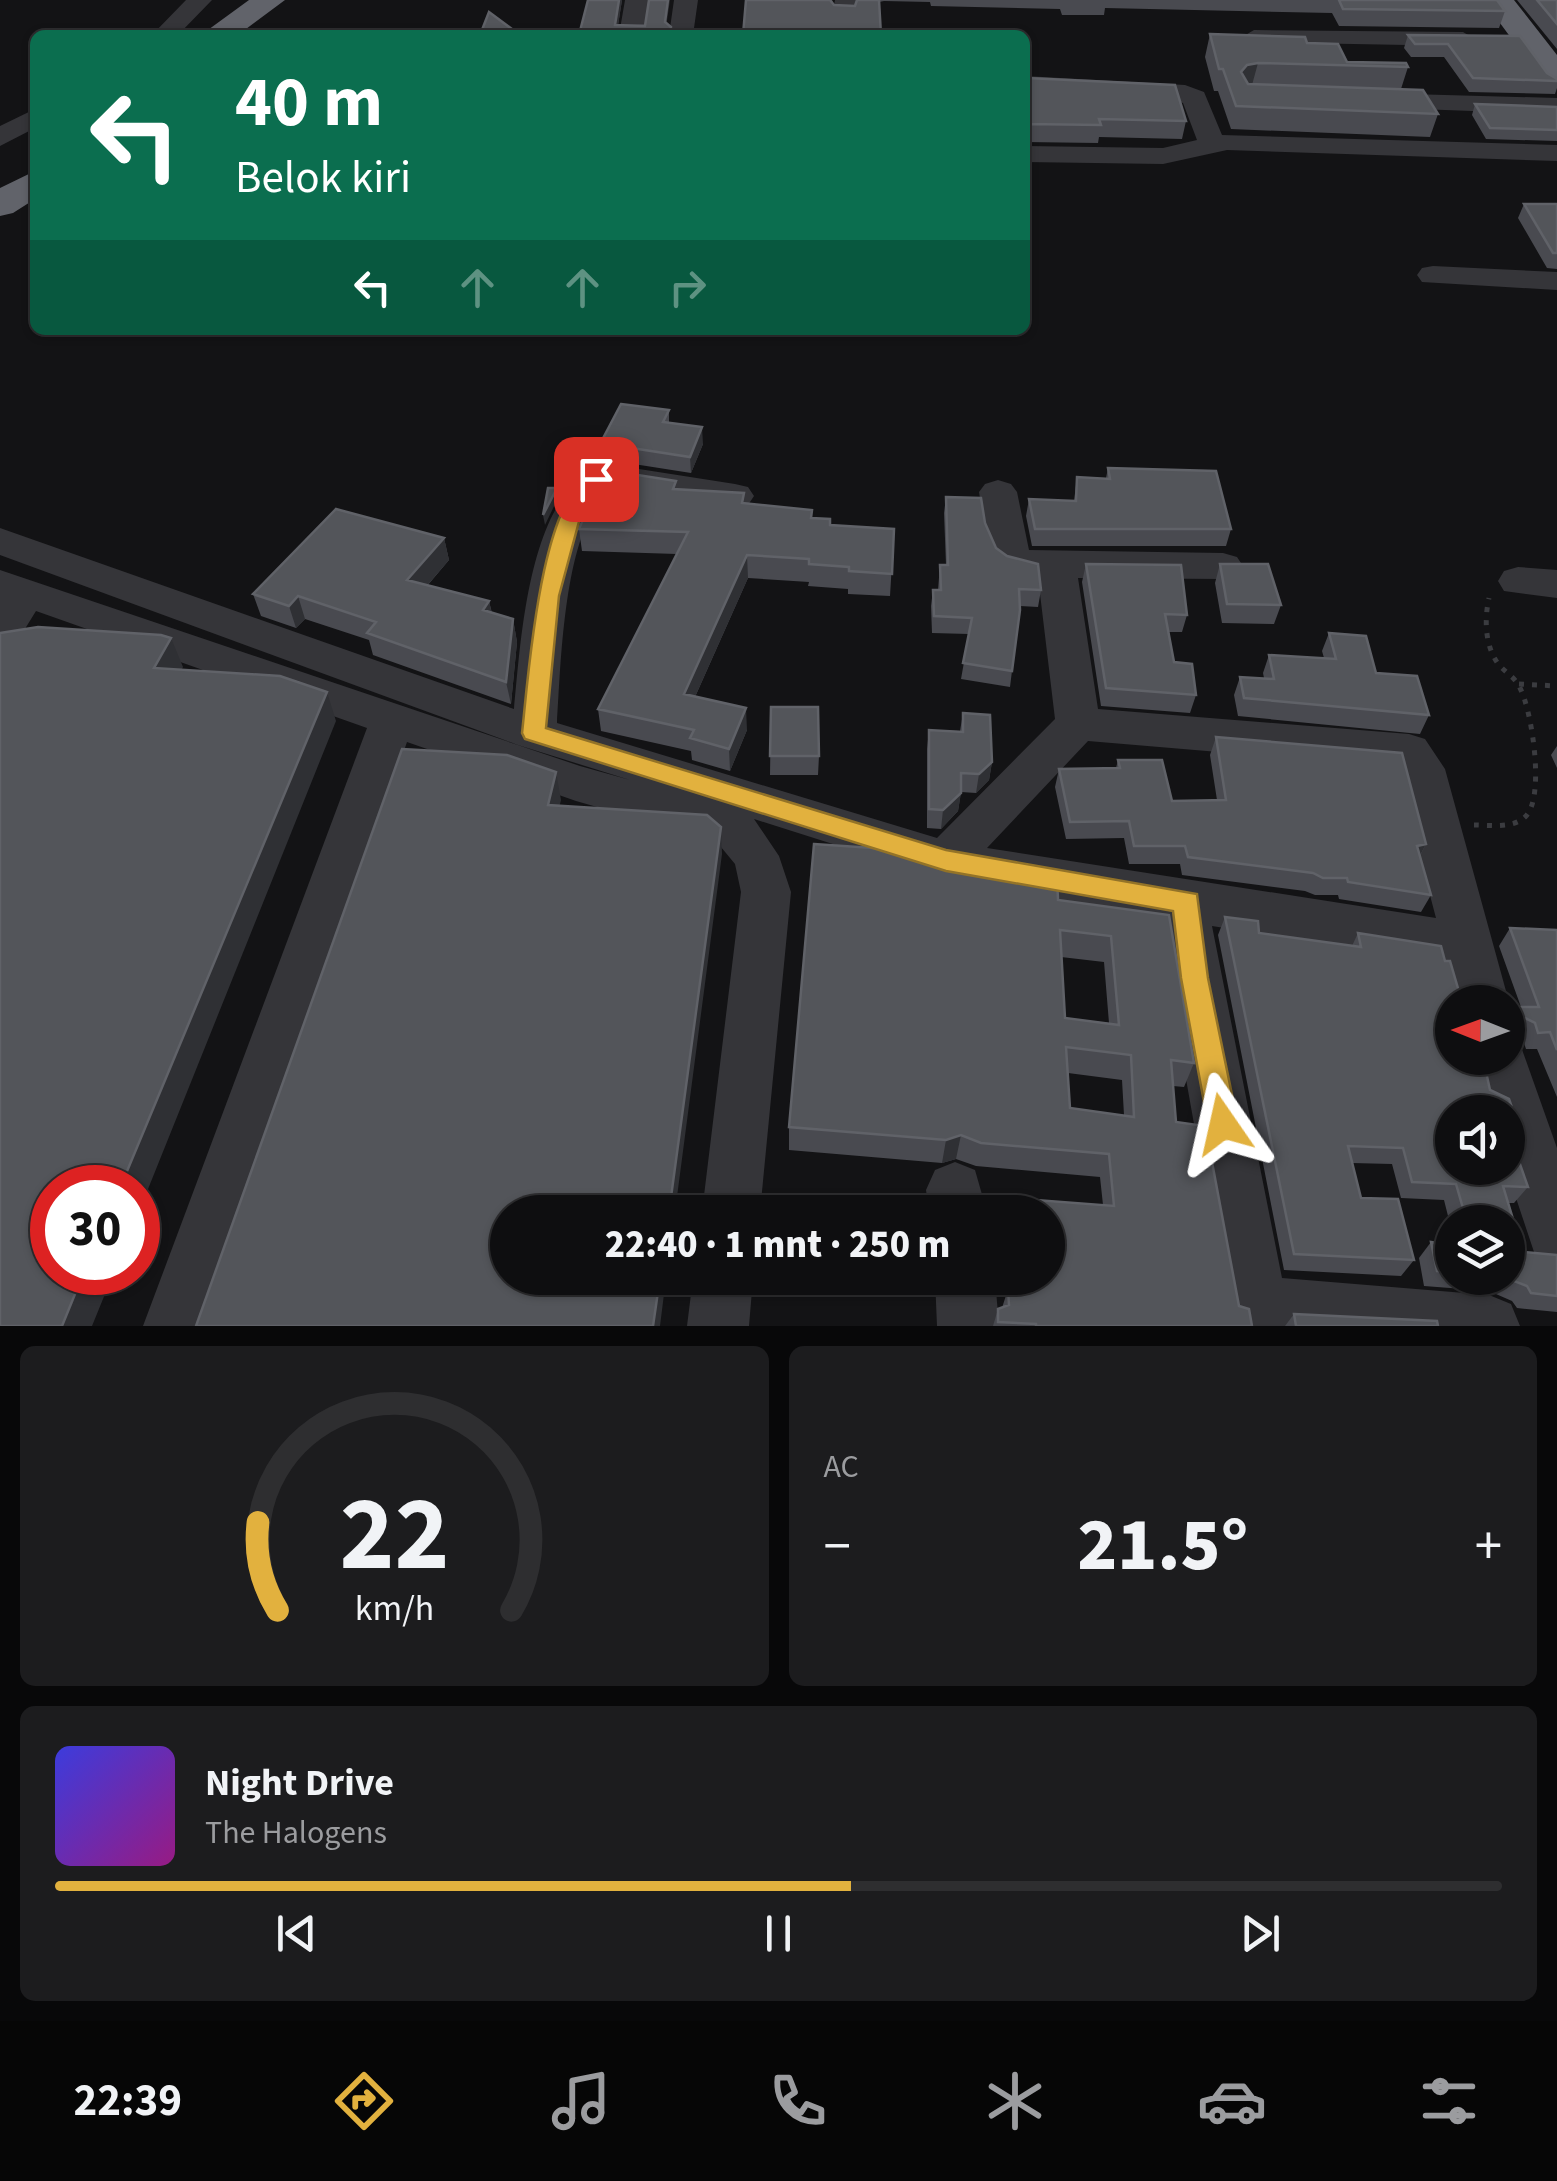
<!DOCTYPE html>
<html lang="id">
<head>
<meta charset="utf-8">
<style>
  body { margin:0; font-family:"Source Sans 3",sans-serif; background:#1c1c1e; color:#f1f3f6; height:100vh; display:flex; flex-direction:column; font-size:38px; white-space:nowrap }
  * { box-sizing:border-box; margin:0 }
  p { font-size:32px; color:#9b9c9f }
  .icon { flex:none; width:55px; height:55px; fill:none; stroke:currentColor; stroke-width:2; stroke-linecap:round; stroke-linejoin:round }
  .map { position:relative; height:1326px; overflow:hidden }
  .side { display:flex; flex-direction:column; gap:20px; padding:20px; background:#080809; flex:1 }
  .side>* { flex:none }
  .guide { position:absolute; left:30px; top:30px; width:1000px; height:305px; border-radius:15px; box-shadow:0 2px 8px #0004,0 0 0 2px #2e2e30; background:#0b6e4f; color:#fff; overflow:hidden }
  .needle { width:65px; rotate:271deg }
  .buttons { position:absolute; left:1435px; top:985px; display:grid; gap:20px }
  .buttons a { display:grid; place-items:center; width:90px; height:90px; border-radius:50%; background:#0e0e10; box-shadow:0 2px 8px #0004,0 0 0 2px #2e2e30; font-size:50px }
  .speed { position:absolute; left:30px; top:1165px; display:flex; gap:20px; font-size:50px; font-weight:700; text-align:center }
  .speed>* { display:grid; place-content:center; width:130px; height:130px; border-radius:50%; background:#0e0e10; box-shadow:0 2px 8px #0004,0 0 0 2px #2e2e30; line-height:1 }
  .speed .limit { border:15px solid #d22; background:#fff; color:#111 }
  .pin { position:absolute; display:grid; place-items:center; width:85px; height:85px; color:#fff; margin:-42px; border-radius:20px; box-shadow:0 5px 15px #0006 }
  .me { position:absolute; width:110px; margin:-55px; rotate:349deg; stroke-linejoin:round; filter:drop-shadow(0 0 8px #0008) }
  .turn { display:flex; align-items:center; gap:35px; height:210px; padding:0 40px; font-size:45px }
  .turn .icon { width:130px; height:130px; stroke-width:2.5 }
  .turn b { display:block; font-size:70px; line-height:85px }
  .lanes { display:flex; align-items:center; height:95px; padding:0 40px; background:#0003; justify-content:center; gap:50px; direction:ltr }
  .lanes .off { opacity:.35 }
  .big { font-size:75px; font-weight:800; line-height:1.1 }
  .side .tile { flex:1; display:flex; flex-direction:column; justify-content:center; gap:15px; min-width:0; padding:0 35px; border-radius:15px; background:#1c1c1e }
  .side .dial { align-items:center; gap:0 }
  .dial svg { height:260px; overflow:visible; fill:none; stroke:#2e2e30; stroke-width:7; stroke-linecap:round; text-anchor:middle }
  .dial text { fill:#f1f3f6; stroke:none }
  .song { display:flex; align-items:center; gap:30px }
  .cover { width:120px; height:120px; border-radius:15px; background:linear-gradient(135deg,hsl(240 70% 55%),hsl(310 70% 35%)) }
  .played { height:10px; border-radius:5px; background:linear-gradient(90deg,#e2b13e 55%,#2e2e30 55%) }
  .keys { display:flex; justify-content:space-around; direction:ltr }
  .heat { display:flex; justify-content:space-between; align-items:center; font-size:55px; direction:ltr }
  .side .tiles { flex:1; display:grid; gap:20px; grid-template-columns:1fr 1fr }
  .tile:last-child { grid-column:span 2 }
  .trip { position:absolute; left:490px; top:1195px; width:575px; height:100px; border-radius:50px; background:#0e0e10; box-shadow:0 2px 8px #0004,0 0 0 2px #2e2e30; font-weight:800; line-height:100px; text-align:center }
  .menu { display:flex; height:160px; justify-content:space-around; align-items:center; background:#060606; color:#9b9c9f }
  .menu .icon { width:70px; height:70px }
  .menu .on { color:#e2b13e }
  .menu b { font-size:45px; color:#f1f3f6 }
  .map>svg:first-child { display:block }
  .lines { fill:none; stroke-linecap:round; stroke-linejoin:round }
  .path { stroke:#3b3c40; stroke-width:5; stroke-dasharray:5 8; stroke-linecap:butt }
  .minor { fill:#353539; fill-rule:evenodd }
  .highway { fill:#61636a; fill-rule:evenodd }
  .wall { fill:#494a50; fill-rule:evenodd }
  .shaded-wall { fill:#2f3034 }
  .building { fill:#53555a; stroke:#606268; stroke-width:2.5; fill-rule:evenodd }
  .route { fill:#e2b13e; stroke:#937328; stroke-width:2.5 }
</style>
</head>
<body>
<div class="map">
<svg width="1557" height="1326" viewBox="0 0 1557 1326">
  <rect width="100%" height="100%" fill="#131315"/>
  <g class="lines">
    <path class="path" d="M1519 684 1557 686
      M1474 825C1490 825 1514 829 1526 816 1545 796 1532 711 1520 688 1516 678 1506 673 1499 665 1485 647 1484 620 1489 598"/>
    <path class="minor" d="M186 0H212L178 35H152Z
      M625 0H649L643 35H619Z
      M674 0H698L693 35H669Z
      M835 0H859L852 20H836L832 15Z
      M1254 30 1463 32 1475 39 1463 46 1245 42 1242 37Z
      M1025 76 1185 85 1204 92 1222 135 1557 145V161L1227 150 1163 164 1025 162V146L1163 148 1197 140 1183 103 1172 99 1025 92Z
      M1373 93 1557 98V114L1364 107 1360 101Z
      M35 109V128L0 146V126Z
      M1433 266 1557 272V290L1422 282 1417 275 1422 268Z
      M607 464 735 484 748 487 754 496 748 505 735 508 613 489C563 521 561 666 557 723L937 838 1055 719 1038 577C980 575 987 538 979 492L985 484 998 480 1011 484 1017 492 1029 550 1223 553 1237 557 1243 566 1237 575 1223 579 1078 578 1098 709 1409 734 1425 739 1445 769 1509 1002 1508 1005 1457 1002 1447 963 1212 926 1282 1278 1489 1295 1511 1304 1520 1326H1230L1168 978 1161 918 946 880 754 819 779 856 791 892 760 1212H702L741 892 735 864 716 841 576 801 407 742 205 1326H143L367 728 36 611 15 645 0 650V570L580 766 630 780 518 745 0 555V528L514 709C521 641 528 485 607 464ZM1088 741 1396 767 1436 918 987 848Z
      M1518 567 1557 570V598L1504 591 1498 581 1504 571Z
      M1508 1036 1519 1041 1557 1148V1266L1536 1258 1506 1168 1508 1112H1490L1473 1058H1508Z
      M955 1162 975 1170 987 1212H929L926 1190 935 1170Z
      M693 1278H753L749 1326H687Z
      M935 1278H995L999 1326H937Z"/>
    <path class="highway" d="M249 0H285L238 35H201Z
      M1483 0H1514L1557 55V87L1545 84Z
      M35 171V199L13 213 0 216V188Z"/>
  </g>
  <path class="wall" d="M588 0H622L618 25 667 24 671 27V35H580V31Z
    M746 0H832L834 5 855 6 857 0H1497L1505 11 1499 28 1339 26 1332 13 1105 8 1104 15H1062L1060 9 931 6 930 2 884 1 879 2 881 35Z
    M1517 0H1557V49Z
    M1210 34 1307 43 1347 62 1408 67 1401 89 1438 114 1430 137 1231 129 1218 91H1214L1205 57Z
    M1408 35 1520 36 1547 73 1557 79V88L1555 94 1469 92 1444 57H1411L1404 48Z
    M1027 78 1186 121 1182 139 1099 137 1098 143 1025 142Z
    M1475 104 1557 107V141L1486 139 1472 115Z
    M1524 204H1557V269L1547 268 1518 218Z
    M669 410V422L703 444 691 473 608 460 601 463 599 446Z
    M1108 468 1231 529 1226 546H1032L1026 516 1029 499 1074 501 1077 477 1106 478Z
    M677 489 744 503 812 510V518L830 525 894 529 890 596 848 594V589L808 586 809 582 748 578 695 697 747 730 730 771 692 760 691 751 601 731 598 709 677 554 582 551 579 529Z
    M946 497 985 523 996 548 1041 590 1038 607 1020 606 1010 687 961 679 969 634 932 633 931 606 933 590H938L940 565H946L944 513Z
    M444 538 449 560 427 586 489 601 492 613 513 619 517 642 511 704 373 655 369 640 305 619 296 628 261 616 253 594Z
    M1086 564 1187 615 1182 632H1169L1174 662 1196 695 1190 713 1101 706 1082 582Z
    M1220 564 1281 605 1274 624 1222 623 1215 583Z
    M1329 633 1376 673 1429 715 1420 734 1238 716 1234 695 1240 677 1264 678 1263 673 1269 655 1324 658 1322 651Z
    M771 707 819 756 818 775H770Z
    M963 713 992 762 989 780 976 793 961 792 958 811 941 829 927 828V749L929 730 960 731Z
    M1216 737 1426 844 1420 856 1431 895 1421 912 1339 899 1338 895H1315L1305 891 1182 875 1180 864H1129L1124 838 1066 839 1055 787 1059 769 1116 768 1118 760 1172 801 1217 800 1210 755Z
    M1557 746V768L1551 755Z
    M1058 900 1169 915 1194 1063 1184 1087 1173 1086 1176 1122 1207 1162 1239 1306 1252 1326H993L998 1309 1002 1308 1008 1289 1025 1290 1024 1278H1048V1212H964L968 1195 1103 1205 1100 1177 976 1166 956 1159 942 1163 789 1150V1127ZM1061 957 1104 962 1109 1023 1065 1018ZM1068 1073 1122 1080 1124 1115 1070 1108Z
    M1225 917 1259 933 1352 946 1358 933 1445 961 1462 1002 1490 1090 1516 1153 1528 1187 1514 1203H1508L1523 1252 1557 1255V1312L1517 1308 1512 1301 1489 1291 1424 1286 1419 1258 1431 1242 1452 1245V1278H1508V1222H1452V1232L1444 1200 1401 1198 1392 1164 1352 1163 1361 1198 1414 1260 1401 1276 1284 1270 1218 935Z
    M1510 928 1557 930V1097L1537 1049H1526L1523 1040 1509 1032 1508 1029V1020L1517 1007H1521L1499 946Z
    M1294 1314 1438 1326H1285Z"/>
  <path class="shaded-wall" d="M619 0H622L617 32 615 25Z
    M668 0H670L665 34V22Z
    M1258 63 1252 85 1242 87 1241 72 1247 65Z
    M702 427 703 444 691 473 690 457Z
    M606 444 608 460 601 463 599 446Z
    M557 488 558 498 545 525 543 515Z
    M444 538 449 560 412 603 407 580Z
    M747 555 748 578 686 717 684 694Z
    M298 596 305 619 296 628 289 606Z
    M489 601 494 624 483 610Z
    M513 619 517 642 511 704 506 682Z
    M171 638 183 667 168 697 154 668Z
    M327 692 336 721 138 1214V1188H120Z
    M746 708 747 730 730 771 729 749Z
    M992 762 989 780 976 793 979 774Z
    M556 772 561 800 553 832 548 805Z
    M961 793 958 811 941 829 943 810Z
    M721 827 722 854 675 1212H669Z
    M1426 844 1417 861V846Z
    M961 1135 956 1159 942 1163 946 1140Z
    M84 1272H114L92 1326H62Z
    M660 1278H666L660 1326H653Z"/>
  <path class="building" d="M588 0H619L615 25 645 26 649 0H668L665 22 671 27 670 33 580 31Z
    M746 0H830L834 5 855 6 857 0H879L881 35H743Z
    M1339 0H1497L1505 11 1343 9Z
    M1537 0H1557V24Z
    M489 12 520 35H480Z
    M1210 34 1305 37 1307 43 1338 44 1347 62 1406 63 1408 67 1258 63 1247 65 1241 72 1248 84 1423 90 1438 114 1236 106 1223 69H1219Z
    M1408 35 1520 36 1547 73 1557 79V81L1473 78 1448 44H1415Z
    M1025 73 1027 78 1175 85 1186 121 1099 119 1101 125 1027 124 1025 130Z
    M1475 104 1557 107V130L1490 128Z
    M1524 204H1557V253H1553Z
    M621 404 669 410 663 422 702 427 690 457 606 444 599 446Z
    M1108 468 1216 471 1231 529H1035L1029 499 1076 501 1077 477 1110 479Z
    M612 471 676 481 673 489 744 493 742 503 812 510 811 518 830 519V525L894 529 892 574 849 571V567L809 564V559L747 555 684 694 746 708 729 749 690 738 694 730 598 709 688 532 579 529 597 486Z
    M548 488H557L543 515Z
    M946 497 981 498 985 523 996 548 1007 556 1038 564 1041 590 1019 589 1020 610 1012 671 963 663 972 618 934 616 933 590H941L940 565H948Z
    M336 509 444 538 407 580 489 601 483 610 513 619 506 682 367 633 376 622 298 596 289 606 253 594Z
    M1086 564 1181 565 1187 615 1165 614 1174 662 1192 664 1196 695 1106 688Z
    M1220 564H1268L1281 605 1227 604Z
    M38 627 161 635 171 638 154 668 280 676 327 692 120 1188H52V1272H84L62 1326H0V633Z
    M1329 633 1366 636 1376 673 1417 676 1429 715 1244 698 1240 677 1274 679 1269 655 1336 659Z
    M771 707H818L819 756H770Z
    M963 713 990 715 992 762 979 774 961 773V793L943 810 929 809V730L963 732Z
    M1216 737 1402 753 1426 844 1417 846 1431 895 1348 882 1347 878H1323L1313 873 1188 857 1185 846H1134L1129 821 1070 822 1059 769 1120 768 1118 760H1162L1172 801 1226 800Z
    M402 749 507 755 556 772 548 805 707 815 721 827 669 1212H508V1278H660L653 1326H196Z
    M814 844 932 852 1057 876 1058 900 1169 915 1194 1063 1171 1060 1176 1122 1205 1126 1207 1162H1212L1239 1306 1249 1309 1252 1326H1036V1324L998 1322V1309L1009 1305 1008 1289 1033 1290 1032 1278H1048V1212H968V1195L1114 1206 1109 1154 981 1143 961 1135 946 1140 789 1127ZM1060 930 1111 936 1119 1025 1065 1018ZM1066 1047 1131 1055 1134 1117 1070 1108Z
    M1225 917 1258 921 1259 933 1361 947 1358 933 1441 946 1445 961H1450L1462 1002H1452V1058H1483L1490 1090 1509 1099 1517 1122 1516 1153 1528 1187 1503 1186 1523 1252 1557 1255V1296L1531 1293 1527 1286 1506 1278 1508 1222H1467L1456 1184 1412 1182 1403 1148 1348 1146 1361 1198 1398 1199 1414 1260 1294 1254ZM1452 1112H1508V1168H1452Z
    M1510 928 1557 930V1050L1550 1032 1538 1033 1535 1023 1521 1016 1517 1007H1539Z
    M1431 1242 1452 1245V1272L1437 1271Z
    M1294 1314 1437 1321 1438 1326H1296Z"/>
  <path class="route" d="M596 472 605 479 584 503 559 596 546 728 946 850 1197 894 1208 978 1238 1124 1234 1134 1223 1138 1212 1134 1208 1124 1181 978 1173 911 946 871 525 739 522 733C528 681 540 489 596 472Z"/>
</svg>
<div class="buttons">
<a><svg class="needle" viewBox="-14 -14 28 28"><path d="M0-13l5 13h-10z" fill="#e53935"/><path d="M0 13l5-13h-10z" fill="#9b9c9f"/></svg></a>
<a><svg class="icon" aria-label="sound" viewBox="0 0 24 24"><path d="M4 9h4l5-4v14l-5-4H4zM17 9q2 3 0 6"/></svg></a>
<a><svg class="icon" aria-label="layers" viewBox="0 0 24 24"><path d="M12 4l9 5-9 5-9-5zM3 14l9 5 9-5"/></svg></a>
</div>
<div class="speed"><div class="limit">30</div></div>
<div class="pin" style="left:596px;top:479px;background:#d93025"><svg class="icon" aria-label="arrive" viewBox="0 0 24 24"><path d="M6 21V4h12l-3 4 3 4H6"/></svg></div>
<svg class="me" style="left:1223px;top:1124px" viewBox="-20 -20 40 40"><path d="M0-17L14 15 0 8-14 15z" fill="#e2b13e" stroke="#fff" stroke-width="4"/></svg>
<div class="trip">22:40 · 1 mnt · 250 m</div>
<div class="guide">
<div class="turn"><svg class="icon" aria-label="left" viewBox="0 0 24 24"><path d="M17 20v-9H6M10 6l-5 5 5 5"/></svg><div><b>40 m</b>Belok kiri</div></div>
<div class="lanes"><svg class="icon" aria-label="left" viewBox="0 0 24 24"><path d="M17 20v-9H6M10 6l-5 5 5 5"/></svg><svg class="icon off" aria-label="ahead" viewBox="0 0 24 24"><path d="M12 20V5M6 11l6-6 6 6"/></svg><svg class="icon off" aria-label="ahead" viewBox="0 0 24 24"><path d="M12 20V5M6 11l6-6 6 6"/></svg><svg class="icon off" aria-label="right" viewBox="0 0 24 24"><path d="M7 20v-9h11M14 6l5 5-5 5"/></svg></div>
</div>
</div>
<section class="side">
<div class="tiles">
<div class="tile dial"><svg viewBox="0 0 100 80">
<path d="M14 69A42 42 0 1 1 86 69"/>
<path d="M14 69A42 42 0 0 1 8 42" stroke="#e2b13e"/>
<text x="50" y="56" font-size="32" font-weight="700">22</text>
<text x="50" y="72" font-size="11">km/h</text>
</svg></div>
<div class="tile"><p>AC</p>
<div class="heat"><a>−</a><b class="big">21.5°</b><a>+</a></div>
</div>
<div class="tile">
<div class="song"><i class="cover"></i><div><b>Night Drive</b><p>The Halogens</p></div></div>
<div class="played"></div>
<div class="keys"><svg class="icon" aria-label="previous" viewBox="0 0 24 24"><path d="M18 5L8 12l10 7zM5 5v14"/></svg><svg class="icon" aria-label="pause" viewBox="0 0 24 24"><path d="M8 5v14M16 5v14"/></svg><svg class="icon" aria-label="next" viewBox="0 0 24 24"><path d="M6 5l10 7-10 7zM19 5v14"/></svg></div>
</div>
</div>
</section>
<nav class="menu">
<b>22:39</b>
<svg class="icon on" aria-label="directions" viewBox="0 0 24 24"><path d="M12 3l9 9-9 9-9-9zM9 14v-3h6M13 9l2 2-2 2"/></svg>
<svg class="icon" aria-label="music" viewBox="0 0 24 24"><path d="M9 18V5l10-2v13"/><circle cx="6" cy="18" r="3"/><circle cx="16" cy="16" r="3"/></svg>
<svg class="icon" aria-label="phone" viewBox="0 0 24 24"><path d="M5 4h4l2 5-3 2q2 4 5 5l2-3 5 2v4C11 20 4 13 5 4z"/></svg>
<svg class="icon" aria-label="climate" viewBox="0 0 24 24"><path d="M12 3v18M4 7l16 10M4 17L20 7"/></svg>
<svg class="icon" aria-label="car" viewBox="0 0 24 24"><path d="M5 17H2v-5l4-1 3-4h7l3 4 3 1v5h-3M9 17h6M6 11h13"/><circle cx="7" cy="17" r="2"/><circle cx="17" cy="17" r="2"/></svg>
<svg class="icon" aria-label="filters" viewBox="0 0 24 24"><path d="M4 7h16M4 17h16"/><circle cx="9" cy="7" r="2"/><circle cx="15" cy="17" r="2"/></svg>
</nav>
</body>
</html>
